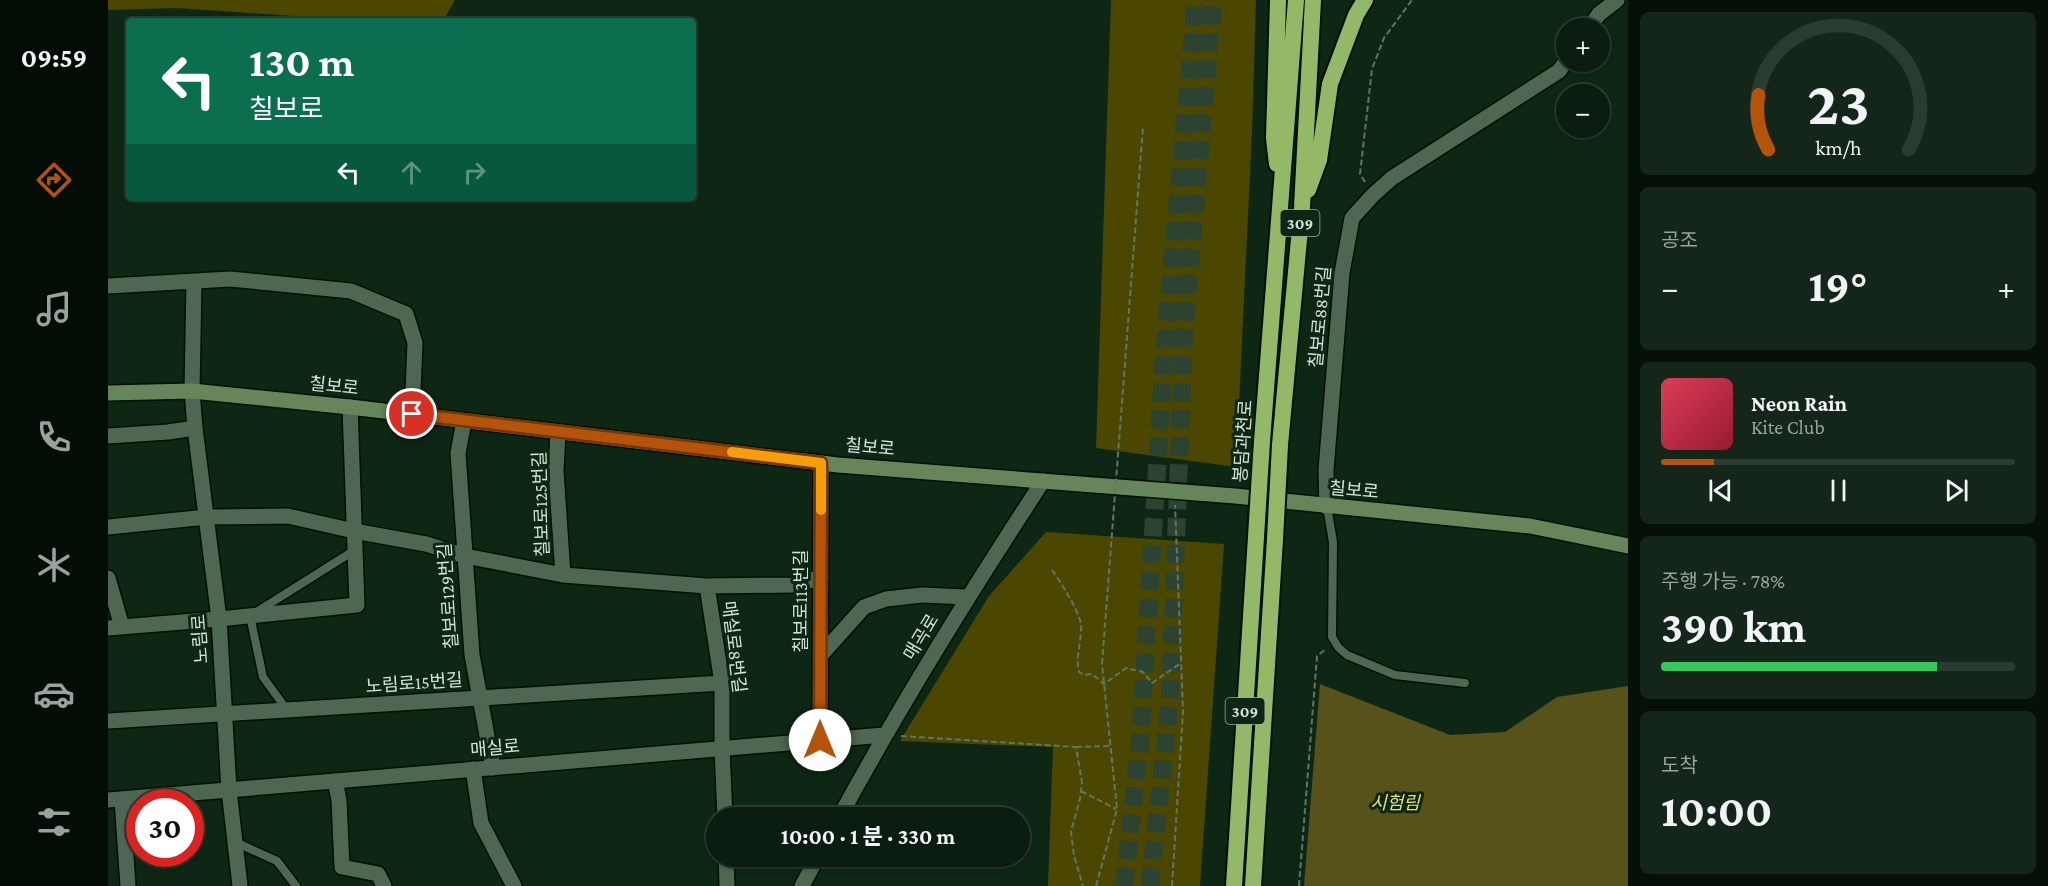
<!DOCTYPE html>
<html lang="ko">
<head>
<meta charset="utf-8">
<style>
  body { margin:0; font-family:"Crimson Pro","Noto Sans KR",serif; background:#132619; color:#f1f3f6; height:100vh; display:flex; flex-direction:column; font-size:22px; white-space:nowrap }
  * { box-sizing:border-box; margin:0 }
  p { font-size:20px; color:#99a29f }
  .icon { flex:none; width:33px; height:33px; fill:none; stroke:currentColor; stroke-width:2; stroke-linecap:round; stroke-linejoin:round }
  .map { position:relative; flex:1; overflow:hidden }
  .side { display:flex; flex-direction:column; gap:12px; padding:12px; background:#061009; width:420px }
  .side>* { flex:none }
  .hud { position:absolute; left:18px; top:18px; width:570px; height:183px; border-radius:6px; box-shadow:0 2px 4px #0004,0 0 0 2px #2a3b30; background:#0b6e4f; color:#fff; overflow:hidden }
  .fabs { position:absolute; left:1448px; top:18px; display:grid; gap:12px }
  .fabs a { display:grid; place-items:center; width:54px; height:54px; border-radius:50%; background:#0a1d10; box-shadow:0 2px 4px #0004,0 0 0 2px #2a3b30; font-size:30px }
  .speed { position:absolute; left:18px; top:789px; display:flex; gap:12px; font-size:30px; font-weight:700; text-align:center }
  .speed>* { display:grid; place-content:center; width:78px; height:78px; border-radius:50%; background:#0a1d10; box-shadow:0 2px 4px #0004,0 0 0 2px #2a3b30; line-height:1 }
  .speed .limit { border:9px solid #d22; background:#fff; color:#111 }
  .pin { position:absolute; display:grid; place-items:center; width:51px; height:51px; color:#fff; margin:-26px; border:3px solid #fff; border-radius:50%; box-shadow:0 2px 6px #0007 }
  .me { position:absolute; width:66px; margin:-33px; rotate:0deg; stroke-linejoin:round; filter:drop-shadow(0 0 4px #0008) }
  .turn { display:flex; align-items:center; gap:21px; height:126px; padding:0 24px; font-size:27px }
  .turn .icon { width:78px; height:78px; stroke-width:2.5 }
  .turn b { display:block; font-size:42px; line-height:51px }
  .lanes { display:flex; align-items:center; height:57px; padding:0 24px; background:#0003; justify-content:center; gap:30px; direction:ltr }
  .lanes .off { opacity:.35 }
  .big { font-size:45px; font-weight:700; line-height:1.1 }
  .side .widget { flex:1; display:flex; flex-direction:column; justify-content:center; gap:9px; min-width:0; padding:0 21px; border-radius:9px; background:#132619 }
  .side .dial { align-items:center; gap:0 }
  .dial svg { height:156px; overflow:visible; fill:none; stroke:#2a3b30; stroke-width:7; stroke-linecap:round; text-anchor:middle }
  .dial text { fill:#f1f3f6; stroke:none }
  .song { display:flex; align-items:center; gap:18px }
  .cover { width:72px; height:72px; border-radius:9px; background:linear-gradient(135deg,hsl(350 70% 55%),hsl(350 70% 35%)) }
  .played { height:6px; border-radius:3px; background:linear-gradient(90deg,#b45309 15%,#2a3b30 15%) }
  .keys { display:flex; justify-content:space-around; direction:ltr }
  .heat { display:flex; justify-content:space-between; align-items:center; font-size:33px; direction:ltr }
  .charge { height:9px; border-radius:4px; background:linear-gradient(90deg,#34c759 78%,#2a3b30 0) }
  .trip { position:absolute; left:598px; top:807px; width:324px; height:60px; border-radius:30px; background:#0a1d10; box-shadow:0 2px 4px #0004,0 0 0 2px #2a3b30; font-weight:700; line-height:60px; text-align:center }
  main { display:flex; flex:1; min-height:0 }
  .tabs { display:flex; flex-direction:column; width:108px; justify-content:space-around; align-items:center; background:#040c06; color:#99a29f }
  .tabs .icon { width:42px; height:42px }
  .tabs .active { color:#b45309 }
  .tabs b { font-size:27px; color:#f1f3f6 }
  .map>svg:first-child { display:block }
  .green { fill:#4b4701 }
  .forest { fill:#56521a }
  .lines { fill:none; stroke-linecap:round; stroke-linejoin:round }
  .motorway-tunnel { stroke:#2c4332; stroke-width:18; stroke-dasharray:18 9; stroke-linecap:butt }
  .service-casing { stroke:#001002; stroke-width:11 }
  .minor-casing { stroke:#001002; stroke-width:18 }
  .tertiary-casing { stroke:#001002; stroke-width:18 }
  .secondary-casing { stroke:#001002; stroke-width:18 }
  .trunk-casing { stroke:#001002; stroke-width:20 }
  .path { stroke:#607565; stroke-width:2; stroke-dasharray:6 3; stroke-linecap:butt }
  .service { stroke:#4d6752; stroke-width:8 }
  .minor { stroke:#4d6752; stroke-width:15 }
  .tertiary { stroke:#4d6752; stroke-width:15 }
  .secondary { stroke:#67855a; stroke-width:15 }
  .trunk { stroke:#92b868; stroke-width:16 }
  .trunk-bridge-casing { stroke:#001002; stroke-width:20; stroke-linecap:butt }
  .path-bridge { stroke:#607565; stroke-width:2; stroke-dasharray:6 3; stroke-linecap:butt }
  .trunk-bridge { stroke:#92b868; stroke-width:16 }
  .route-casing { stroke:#753606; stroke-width:15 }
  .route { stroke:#b45309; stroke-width:10 }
  .slow { stroke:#f59e0b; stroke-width:10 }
  .labels { text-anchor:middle; stroke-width:6; stroke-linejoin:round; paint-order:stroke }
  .shield { fill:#0e2715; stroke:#99ab9c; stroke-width:1.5 }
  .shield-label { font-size:16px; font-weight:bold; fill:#d4e3d6 }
  .street-label { font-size:18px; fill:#d4e3d6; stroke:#0e2715 }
  .park-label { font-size:18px; font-style:italic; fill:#e6e079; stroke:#0e2715 }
</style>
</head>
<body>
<main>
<nav class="tabs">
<b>09:59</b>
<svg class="icon active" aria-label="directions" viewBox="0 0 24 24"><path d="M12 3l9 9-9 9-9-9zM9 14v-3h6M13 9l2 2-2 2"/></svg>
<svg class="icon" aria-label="music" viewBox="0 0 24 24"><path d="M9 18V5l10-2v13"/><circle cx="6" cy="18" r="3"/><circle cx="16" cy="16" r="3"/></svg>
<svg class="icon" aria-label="phone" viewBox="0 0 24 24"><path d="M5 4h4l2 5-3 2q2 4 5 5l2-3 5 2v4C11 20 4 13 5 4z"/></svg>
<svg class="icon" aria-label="climate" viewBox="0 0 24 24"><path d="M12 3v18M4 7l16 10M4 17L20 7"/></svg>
<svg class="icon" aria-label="car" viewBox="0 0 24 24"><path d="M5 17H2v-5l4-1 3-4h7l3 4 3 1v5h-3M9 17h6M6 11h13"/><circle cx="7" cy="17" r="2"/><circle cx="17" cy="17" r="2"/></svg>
<svg class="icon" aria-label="filters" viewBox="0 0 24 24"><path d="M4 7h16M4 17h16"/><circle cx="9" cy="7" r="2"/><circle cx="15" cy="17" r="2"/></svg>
</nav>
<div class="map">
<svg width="1520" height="886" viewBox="0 0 1520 886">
  <rect width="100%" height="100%" fill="#0e2715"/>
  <path class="green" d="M0 0H347L335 21H258L69 8 0 10Z
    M1003 0H1148L1144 132 1128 467 988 448Z
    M938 532 1116 544 1092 886H940L945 747 792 741 881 596Z"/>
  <path class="forest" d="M1212 684 1342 735 1397 732 1449 697 1520 686V886H1196Z"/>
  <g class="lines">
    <path class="motorway-tunnel" d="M1016 886 1032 742 1056 357 1088 0
      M1042 886 1062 697 1076 333 1105 0"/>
    <defs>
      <path id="service" d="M1219 507 1225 542 1224 637 1230 647 1239 655 1287 675 1357 683
        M179 710 155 677 142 616 247 550
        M127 842 169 861 188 886"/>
      <path id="minor" d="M1481 28 1491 14 1509 0
        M86 282 84 391 87 428 111 619 121 790 132 886
        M0 286 122 279 243 291 298 314 307 343 304 414
        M356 421 350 453 364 655 385 768
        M450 432 448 471 455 575
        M0 436 60 432 87 428
        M1219 507 1218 470 1234 273 1244 218 1265 195 1284 178 1451 71 1458 61
        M0 527 99 517 180 516 246 531 318 544 357 556 455 575 599 586 687 585 713 577
        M0 578 14 627
        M599 586 614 683V748L617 818
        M0 628 111 619 249 605 242 407
        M713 655 756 607 778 599 814 595 859 597
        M0 721 614 683
        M712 740 713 463
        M365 769 373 823 406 886
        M227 781 231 800 234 867 270 874 276 886
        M14 799 20 886
        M618 856 619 886"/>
      <path id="tertiary" d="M0 800 776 735
        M731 818C794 702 863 591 935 481
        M694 886 710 856"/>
      <path id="secondary" d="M0 393 84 391 242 407 730 465 1127 496 1422 526 1520 546"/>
      <path id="trunk" d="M1169 164 1166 138 1170 0
        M1200 190 1211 160 1222 84 1248 15 1257 0
        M1154 441 1188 0
        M1172 445 1194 207 1205 0
        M1126 886 1148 537
        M1145 886 1167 539"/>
    </defs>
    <use href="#service" class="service-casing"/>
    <use href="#minor" class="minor-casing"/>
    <use href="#tertiary" class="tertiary-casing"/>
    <use href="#secondary" class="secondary-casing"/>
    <use href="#trunk" class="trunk-casing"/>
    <path class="path" d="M1257 182 1252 174 1264 69 1276 38 1304 0
      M944 570C952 581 972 612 973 625 974 641 967 656 971 672L976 675 984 674 996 684 1018 668 1035 672 1044 683 1073 663
      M793 736 968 747 974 782 972 799 963 831 966 856 975 886
      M968 747 1001 746
      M973 791 1008 809
      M988 886 1009 809 994 664
      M1064 886 1075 711 1067 505
      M1191 886 1209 656 1218 649"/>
    <use href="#service" class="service"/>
    <use href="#minor" class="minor"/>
    <use href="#tertiary" class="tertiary"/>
    <use href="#secondary" class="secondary"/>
    <use href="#trunk" class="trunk"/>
    <defs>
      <path id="trunk-bridge" d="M1148 537 1154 441
        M1167 539 1172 445"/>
    </defs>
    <use href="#trunk-bridge" class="trunk-bridge-casing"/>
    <path class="path-bridge" d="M994 664 1035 127"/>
    <use href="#trunk-bridge" class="trunk-bridge"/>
  </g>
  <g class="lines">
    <defs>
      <path id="route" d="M304 414 713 463 712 740"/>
    </defs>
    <use href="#route" class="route-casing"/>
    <use href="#route" class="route"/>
    <path class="slow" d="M624 452 713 463V510"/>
  </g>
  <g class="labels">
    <g class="shield">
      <rect x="1172.5" y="210" width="39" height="26" rx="4.5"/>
      <rect x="1117.5" y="698" width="39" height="26" rx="4.5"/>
    </g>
    <g class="shield-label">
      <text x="1192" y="229">309</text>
      <text x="1137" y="717">309</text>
    </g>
    <g class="street-label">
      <text transform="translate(1212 317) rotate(-85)" y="6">칠보로88번길</text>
      <text transform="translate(226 386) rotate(6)" y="6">칠보로</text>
      <text transform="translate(1135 441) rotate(-86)" y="6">봉담과천로</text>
      <text transform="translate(762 447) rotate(5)" y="6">칠보로</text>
      <text transform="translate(1246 490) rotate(5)" y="6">칠보로</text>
      <text transform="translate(433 504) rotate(-92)" y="6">칠보로125번길</text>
      <text transform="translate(340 596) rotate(-94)" y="6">칠보로129번길</text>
      <text transform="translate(693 601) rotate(-90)" y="6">칠보로113번길</text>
      <text transform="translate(813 637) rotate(-59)" y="6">매곡로</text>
      <text transform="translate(92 639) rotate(-94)" y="6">노림로</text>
      <text transform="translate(626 647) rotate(83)" y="6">매실로8번길</text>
      <text transform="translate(306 683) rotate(-4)" y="6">노림로15번길</text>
      <text transform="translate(387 748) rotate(-5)" y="6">매실로</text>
    </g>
    <g class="park-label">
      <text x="1287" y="809">시험림</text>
    </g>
  </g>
</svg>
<div class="fabs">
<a>+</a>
<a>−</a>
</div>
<div class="speed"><div class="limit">30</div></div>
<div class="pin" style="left:304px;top:414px;background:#d93025"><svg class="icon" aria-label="arrive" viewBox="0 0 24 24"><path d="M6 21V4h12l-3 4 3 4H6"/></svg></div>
<svg class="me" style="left:712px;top:740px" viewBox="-20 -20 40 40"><circle r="19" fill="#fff"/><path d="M0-13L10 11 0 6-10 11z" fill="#b45309"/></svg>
<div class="trip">10:00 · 1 분 · 330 m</div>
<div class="hud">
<div class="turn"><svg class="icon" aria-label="left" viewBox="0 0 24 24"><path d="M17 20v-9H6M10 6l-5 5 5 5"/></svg><div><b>130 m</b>칠보로</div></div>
<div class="lanes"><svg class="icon" aria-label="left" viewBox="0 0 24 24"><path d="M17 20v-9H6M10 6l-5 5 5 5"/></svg><svg class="icon off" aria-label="ahead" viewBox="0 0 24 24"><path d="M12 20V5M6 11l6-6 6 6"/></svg><svg class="icon off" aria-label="right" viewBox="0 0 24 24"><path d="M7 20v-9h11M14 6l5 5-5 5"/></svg></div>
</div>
</div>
<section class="side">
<div class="widget dial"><svg viewBox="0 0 100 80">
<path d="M14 69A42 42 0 1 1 86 69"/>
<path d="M14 69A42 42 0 0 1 9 41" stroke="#b45309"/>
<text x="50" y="56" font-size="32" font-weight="700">23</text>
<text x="50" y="72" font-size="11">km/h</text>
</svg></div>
<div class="widget"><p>공조</p>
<div class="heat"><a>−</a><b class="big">19°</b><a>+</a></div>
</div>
<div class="widget">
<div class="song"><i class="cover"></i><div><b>Neon Rain</b><p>Kite Club</p></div></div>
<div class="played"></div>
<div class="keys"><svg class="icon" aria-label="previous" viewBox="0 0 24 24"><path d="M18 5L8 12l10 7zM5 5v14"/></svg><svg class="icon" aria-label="pause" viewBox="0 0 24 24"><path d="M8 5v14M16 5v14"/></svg><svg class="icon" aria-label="next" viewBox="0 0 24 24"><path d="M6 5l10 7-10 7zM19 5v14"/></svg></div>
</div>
<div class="widget"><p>주행 가능 · 78%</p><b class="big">390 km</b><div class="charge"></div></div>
<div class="widget"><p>도착</p><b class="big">10:00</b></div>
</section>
</main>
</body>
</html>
